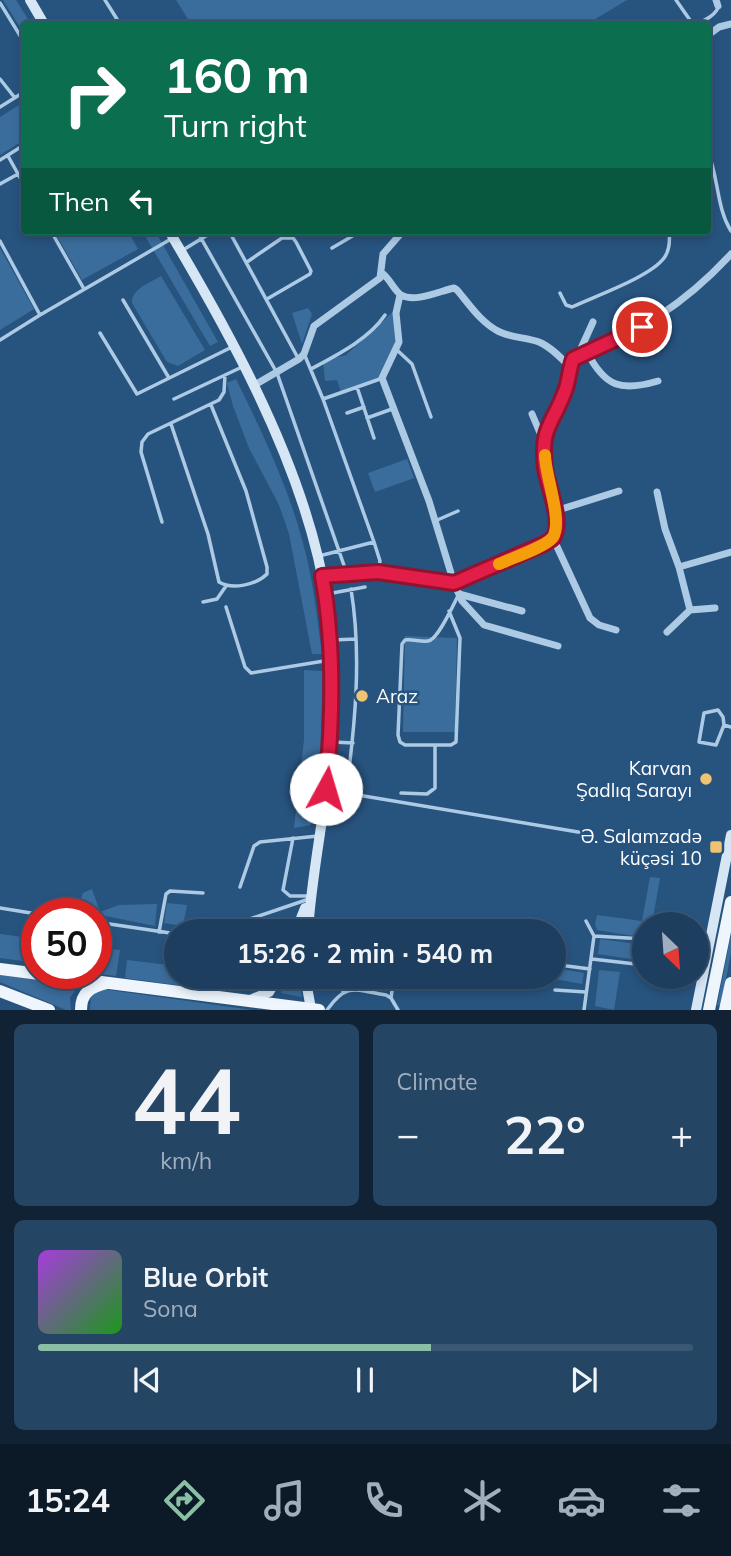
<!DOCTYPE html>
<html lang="en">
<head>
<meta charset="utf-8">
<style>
  body { margin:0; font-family:Mulish,sans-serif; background:#254565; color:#f1f3f6; height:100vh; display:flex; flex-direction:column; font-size:26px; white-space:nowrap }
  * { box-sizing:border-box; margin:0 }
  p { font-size:23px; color:#a0aebd }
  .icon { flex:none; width:38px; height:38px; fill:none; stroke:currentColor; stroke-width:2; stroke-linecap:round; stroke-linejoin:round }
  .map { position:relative; height:1010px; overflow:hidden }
  .drawer { display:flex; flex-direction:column; gap:14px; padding:14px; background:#102234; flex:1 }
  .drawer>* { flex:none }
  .banner { position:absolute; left:21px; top:21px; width:690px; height:214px; border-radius:7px; box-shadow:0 4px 10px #0003,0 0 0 2px #3b5774; background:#0b6e4f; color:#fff; overflow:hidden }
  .needle { width:46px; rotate:155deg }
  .controls { position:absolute; left:632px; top:912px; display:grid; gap:14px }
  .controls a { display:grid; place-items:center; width:77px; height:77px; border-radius:50%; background:#1d3e5f; box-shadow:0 4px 10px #0003,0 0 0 2px #3b5774; font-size:35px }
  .speed { position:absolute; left:21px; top:898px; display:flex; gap:14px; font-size:35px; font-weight:700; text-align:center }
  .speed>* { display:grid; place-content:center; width:91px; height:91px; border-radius:50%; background:#1d3e5f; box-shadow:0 4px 10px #0003,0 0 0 2px #3b5774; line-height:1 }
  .speed .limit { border:10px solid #d22; background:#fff; color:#111 }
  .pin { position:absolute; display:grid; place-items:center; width:60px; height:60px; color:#fff; margin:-30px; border:4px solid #fff; border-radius:50%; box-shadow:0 2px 7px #0007 }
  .me { position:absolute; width:77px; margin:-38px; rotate:6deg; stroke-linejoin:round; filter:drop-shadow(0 0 5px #0008) }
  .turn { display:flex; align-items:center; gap:24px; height:147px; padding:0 28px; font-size:32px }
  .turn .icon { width:91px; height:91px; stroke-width:2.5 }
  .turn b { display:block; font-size:49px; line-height:60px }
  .then { display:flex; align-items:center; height:66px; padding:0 28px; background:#0003; gap:14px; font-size:26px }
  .big { font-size:52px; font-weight:700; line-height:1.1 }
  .drawer .card { flex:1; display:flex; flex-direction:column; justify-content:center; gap:10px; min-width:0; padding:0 24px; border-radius:10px; background:#254565 }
  .drawer .dial { align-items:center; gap:0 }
  .dial b { font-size:91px; line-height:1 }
  .song { display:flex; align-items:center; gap:21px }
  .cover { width:84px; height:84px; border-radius:10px; background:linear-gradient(135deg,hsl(280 70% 55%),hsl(120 70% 35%)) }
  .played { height:7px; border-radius:4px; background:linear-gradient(90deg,#8abfa5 60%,#3b5774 60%) }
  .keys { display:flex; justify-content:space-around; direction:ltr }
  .heat { display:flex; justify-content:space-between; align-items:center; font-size:38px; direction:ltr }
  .drawer .tiles { flex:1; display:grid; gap:14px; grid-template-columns:1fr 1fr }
  .card:last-child { grid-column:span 2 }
  .trip { position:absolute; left:164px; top:919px; width:402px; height:70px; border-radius:35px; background:#1d3e5f; box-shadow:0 4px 10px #0003,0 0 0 2px #3b5774; font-weight:700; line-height:70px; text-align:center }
  .dock { display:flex; height:112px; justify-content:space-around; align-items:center; background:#0c1926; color:#a0aebd }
  .dock .icon { width:49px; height:49px }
  .dock .active { color:#8abfa5 }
  .dock b { font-size:32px; color:#f1f3f6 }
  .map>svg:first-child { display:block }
  .green { fill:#3b6d9c }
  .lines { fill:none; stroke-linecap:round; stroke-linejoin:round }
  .path { stroke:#adcae5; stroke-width:2; stroke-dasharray:3.5 5; stroke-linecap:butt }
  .lane { stroke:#adcae5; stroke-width:3.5 }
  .street { stroke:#adcae5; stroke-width:7 }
  .secondary { stroke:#d7e6f5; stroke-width:10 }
  .primary { stroke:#eef5fd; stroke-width:12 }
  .route-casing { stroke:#92132f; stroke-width:18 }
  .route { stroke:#e11d48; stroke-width:12 }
  .slow { stroke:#f59e0b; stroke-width:12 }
  .poi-dot { fill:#eec373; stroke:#27537f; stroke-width:2.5 }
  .labels { text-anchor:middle; stroke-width:5; stroke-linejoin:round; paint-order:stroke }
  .poi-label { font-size:19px; fill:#fff; stroke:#27537f; text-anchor:end }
</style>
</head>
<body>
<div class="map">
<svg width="731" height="1010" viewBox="0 0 731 1010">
  <rect width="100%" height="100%" fill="#27537f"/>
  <path class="green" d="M3 0H16L31 24H24V34Z
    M176 0H627L587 24H191Z
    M24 102V140L0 155V117Z
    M54 231H128L138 249 82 280Z
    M142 231H155L218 342 210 346Z
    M0 248 34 309 0 330Z
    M161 276 205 350 178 366 167 362 132 303C131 289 150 283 161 276Z
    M308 308 312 314 302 344 292 313Z
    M395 310 400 346 376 382 341 392 337 380 325 381 323 361 346 355Z
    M236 379C262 432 288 486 303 543 313 579 317 617 322 654H312L289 534 279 505 249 448 233 406 227 383Z
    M407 459 414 478 375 492 368 473Z
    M405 636 457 638 455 732H403Z
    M304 670 323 671 320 763 311 825 294 828 304 740Z
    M650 877 660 878 652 924H644V936L640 937 597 930 595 924 597 915 642 921Z
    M92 889 100 912 119 905 157 904 155 926 76 910 83 893Z
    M167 903 187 905 183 926 164 923Z
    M0 934 37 939V963L0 958Z
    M731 935V953L721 1006 717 1005Z
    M600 939 644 945V961L598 954Z
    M96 947 120 950 116 976 92 973H96Z
    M127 960 177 966V976L185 977 184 986 125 978Z
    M555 968 584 973 582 984 543 977 555 976Z
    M599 970 620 972 614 1010 595 1006Z
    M0 975 79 984 70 998 71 1010H66L0 982Z
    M287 977H299L302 997 281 993Z
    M102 989 252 1010H90L91 996Z"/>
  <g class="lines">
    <path class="path" d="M203 978 228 981"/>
    <path class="lane" d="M105 0 120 24
      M676 0 692 23C701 24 714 16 718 8
      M0 3 24 42
      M0 79 15 98
      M0 107 24 92
      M707 150C719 177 716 207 731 231
      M8 156 18 174
      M0 160 24 145
      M0 184 18 174 24 185
      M51 231 84 289
      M197 231 277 373 347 574
      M229 231 298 358
      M0 241 40 315 171 239
      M332 248 361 231
      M183 250 214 231
      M247 262 282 238H293L296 242 311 271 310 274 267 299
      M560 293 566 305 572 307C595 296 650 277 664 258 670 250 670 240 669 231
      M123 300 169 378
      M100 333 137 394 232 347
      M0 340 40 315
      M397 350 412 364 431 417
      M305 356 323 399 374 542 380 561 378 572
      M311 369C337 355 369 339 385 315
      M357 387 374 438
      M174 399 242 367
      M323 399 380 379
      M347 413 364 407
      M367 418 392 409
      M171 424 208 534 219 582C232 590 256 585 267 574V567L246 491 211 405
      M435 521 458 511
      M162 522 141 452 142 442 148 434 219 400 224 392 225 375
      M319 556 374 542
      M324 576 378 572 452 583
      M327 594 365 587
      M203 602 217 599 226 586
      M226 607 245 667 251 673 330 660
      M449 611 460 638 456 742 451 745H405L400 742 398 735 402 644 405 640C413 639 420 642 428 641 438 640 453 605 459 594
      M332 640 356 639
      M724 725 723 717 718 710 704 713 699 742 716 745 724 725 731 727
      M333 742 353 743
      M328 790 584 833
      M346 793C355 726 362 656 351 589
      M401 793 427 794 435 788V745
      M293 838 283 890 290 896H309
      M240 887 254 846 260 842 318 836
      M0 908 37 914
      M310 920C323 919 336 921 346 931
      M96 922 177 934
      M229 926 309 899
      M159 932 166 894 170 891 203 893
      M594 936 644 939
      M592 959 644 965
      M559 965 590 969
      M231 976 274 982
      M188 980 196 976
      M187 988 188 976
      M555 990 586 992
      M343 992 345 976
      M391 998 394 976
      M327 1010C347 982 355 990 386 995L391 998 398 1010
      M584 1010 594 936 586 921"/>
    <path class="street" d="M716 0 718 6
      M707 36 719 27 731 24
      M382 273C390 279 394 290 401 295 415 303 440 291 454 288L457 290C469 304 480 321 496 330 509 338 526 337 539 342 551 347 561 358 570 367
      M400 295 396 313 399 342 382 378 429 501 454 583 462 601 484 625 558 646
      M587 352C605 387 621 392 658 381
      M578 355 593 322
      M253 386 299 359 304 354 314 326 380 278 383 254 403 231
      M532 414 543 440
      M657 492 665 529 679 567
      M555 511 619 491
      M454 583 544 544 553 538
      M459 594 522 611
      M715 608 690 610 679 567 731 552
      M616 630 599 625 590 618 553 538C562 506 540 473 544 440 546 421 560 407 566 390 570 377 567 363 578 355 638 335 688 301 731 254
      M667 632 690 610"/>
    <path class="secondary" d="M30 0 44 24
      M169 231C228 330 291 444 318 557 332 617 335 681 331 742 327 806 312 868 308 931
      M296 931 305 908
      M305 976 311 1009
      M250 1000 269 992 279 976
      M696 1010 731 835"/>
    <path class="primary" d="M0 969 319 1010
      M0 991 49 1010
      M81 1010C81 992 91 987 107 983
      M709 1010 731 902
      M725 1010 731 983"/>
  </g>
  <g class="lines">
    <defs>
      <path id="route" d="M326 789C333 718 335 646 322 576L378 572 454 583 544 544C547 542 550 541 553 538 564 522 547 485 545 468 540 427 553 424 565 391 569 381 569 370 573 359L642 327"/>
    </defs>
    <use href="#route" class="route-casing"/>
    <use href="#route" class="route"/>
    <path class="slow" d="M499 564C512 558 546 547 553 537 563 520 545 475 545 455"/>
  </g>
  <g class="poi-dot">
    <circle cx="362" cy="696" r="7"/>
    <circle cx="706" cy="779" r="7"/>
    <rect x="709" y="840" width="14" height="14" rx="3.5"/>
  </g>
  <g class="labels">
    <g class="poi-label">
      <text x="376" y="703" text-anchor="start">Araz</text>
      <text x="692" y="775">Karvan<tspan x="692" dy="22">Şadlıq Sarayı</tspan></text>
      <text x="702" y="843">Ə. Salamzadə<tspan x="702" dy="22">küçəsi 10</tspan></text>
    </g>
  </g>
</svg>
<div class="controls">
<a><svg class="needle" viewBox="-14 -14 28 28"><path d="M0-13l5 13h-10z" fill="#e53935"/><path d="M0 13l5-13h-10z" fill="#a0aebd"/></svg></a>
</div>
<div class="speed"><div class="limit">50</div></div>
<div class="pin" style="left:642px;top:327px;background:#d93025"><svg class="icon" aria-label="arrive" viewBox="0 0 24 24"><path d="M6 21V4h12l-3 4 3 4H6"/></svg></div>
<svg class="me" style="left:326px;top:789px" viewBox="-20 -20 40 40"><circle r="19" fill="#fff"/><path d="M0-13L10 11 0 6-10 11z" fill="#e11d48"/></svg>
<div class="trip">15:26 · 2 min · 540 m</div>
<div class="banner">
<div class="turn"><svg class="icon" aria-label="right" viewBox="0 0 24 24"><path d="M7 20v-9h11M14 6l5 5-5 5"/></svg><div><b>160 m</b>Turn right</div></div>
<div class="then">Then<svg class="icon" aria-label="left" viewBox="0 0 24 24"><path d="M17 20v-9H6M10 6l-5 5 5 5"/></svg></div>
</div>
</div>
<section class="drawer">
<div class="tiles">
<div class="card dial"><b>44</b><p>km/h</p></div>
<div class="card"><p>Climate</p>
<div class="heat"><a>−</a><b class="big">22°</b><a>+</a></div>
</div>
<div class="card">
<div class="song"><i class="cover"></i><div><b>Blue Orbit</b><p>Sona</p></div></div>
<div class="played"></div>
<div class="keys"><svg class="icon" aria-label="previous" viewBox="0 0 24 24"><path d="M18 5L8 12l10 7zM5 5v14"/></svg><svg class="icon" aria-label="pause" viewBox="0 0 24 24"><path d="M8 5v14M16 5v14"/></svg><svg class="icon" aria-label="next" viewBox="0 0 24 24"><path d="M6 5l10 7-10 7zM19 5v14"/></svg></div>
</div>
</div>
</section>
<nav class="dock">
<b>15:24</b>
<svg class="icon active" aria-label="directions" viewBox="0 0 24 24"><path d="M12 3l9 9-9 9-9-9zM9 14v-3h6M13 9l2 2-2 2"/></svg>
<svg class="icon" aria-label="music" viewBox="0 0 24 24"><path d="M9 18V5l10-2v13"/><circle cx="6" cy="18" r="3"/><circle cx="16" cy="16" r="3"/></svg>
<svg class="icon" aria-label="phone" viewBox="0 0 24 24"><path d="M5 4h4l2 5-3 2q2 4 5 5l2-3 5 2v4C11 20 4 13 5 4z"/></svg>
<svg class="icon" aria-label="climate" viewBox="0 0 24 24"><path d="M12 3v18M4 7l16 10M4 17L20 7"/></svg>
<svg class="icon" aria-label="car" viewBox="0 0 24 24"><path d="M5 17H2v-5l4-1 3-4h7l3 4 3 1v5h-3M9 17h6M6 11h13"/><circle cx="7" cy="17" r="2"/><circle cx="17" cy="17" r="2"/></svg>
<svg class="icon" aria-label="filters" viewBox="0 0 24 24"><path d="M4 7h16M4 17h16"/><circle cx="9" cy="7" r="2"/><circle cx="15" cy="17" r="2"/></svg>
</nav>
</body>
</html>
